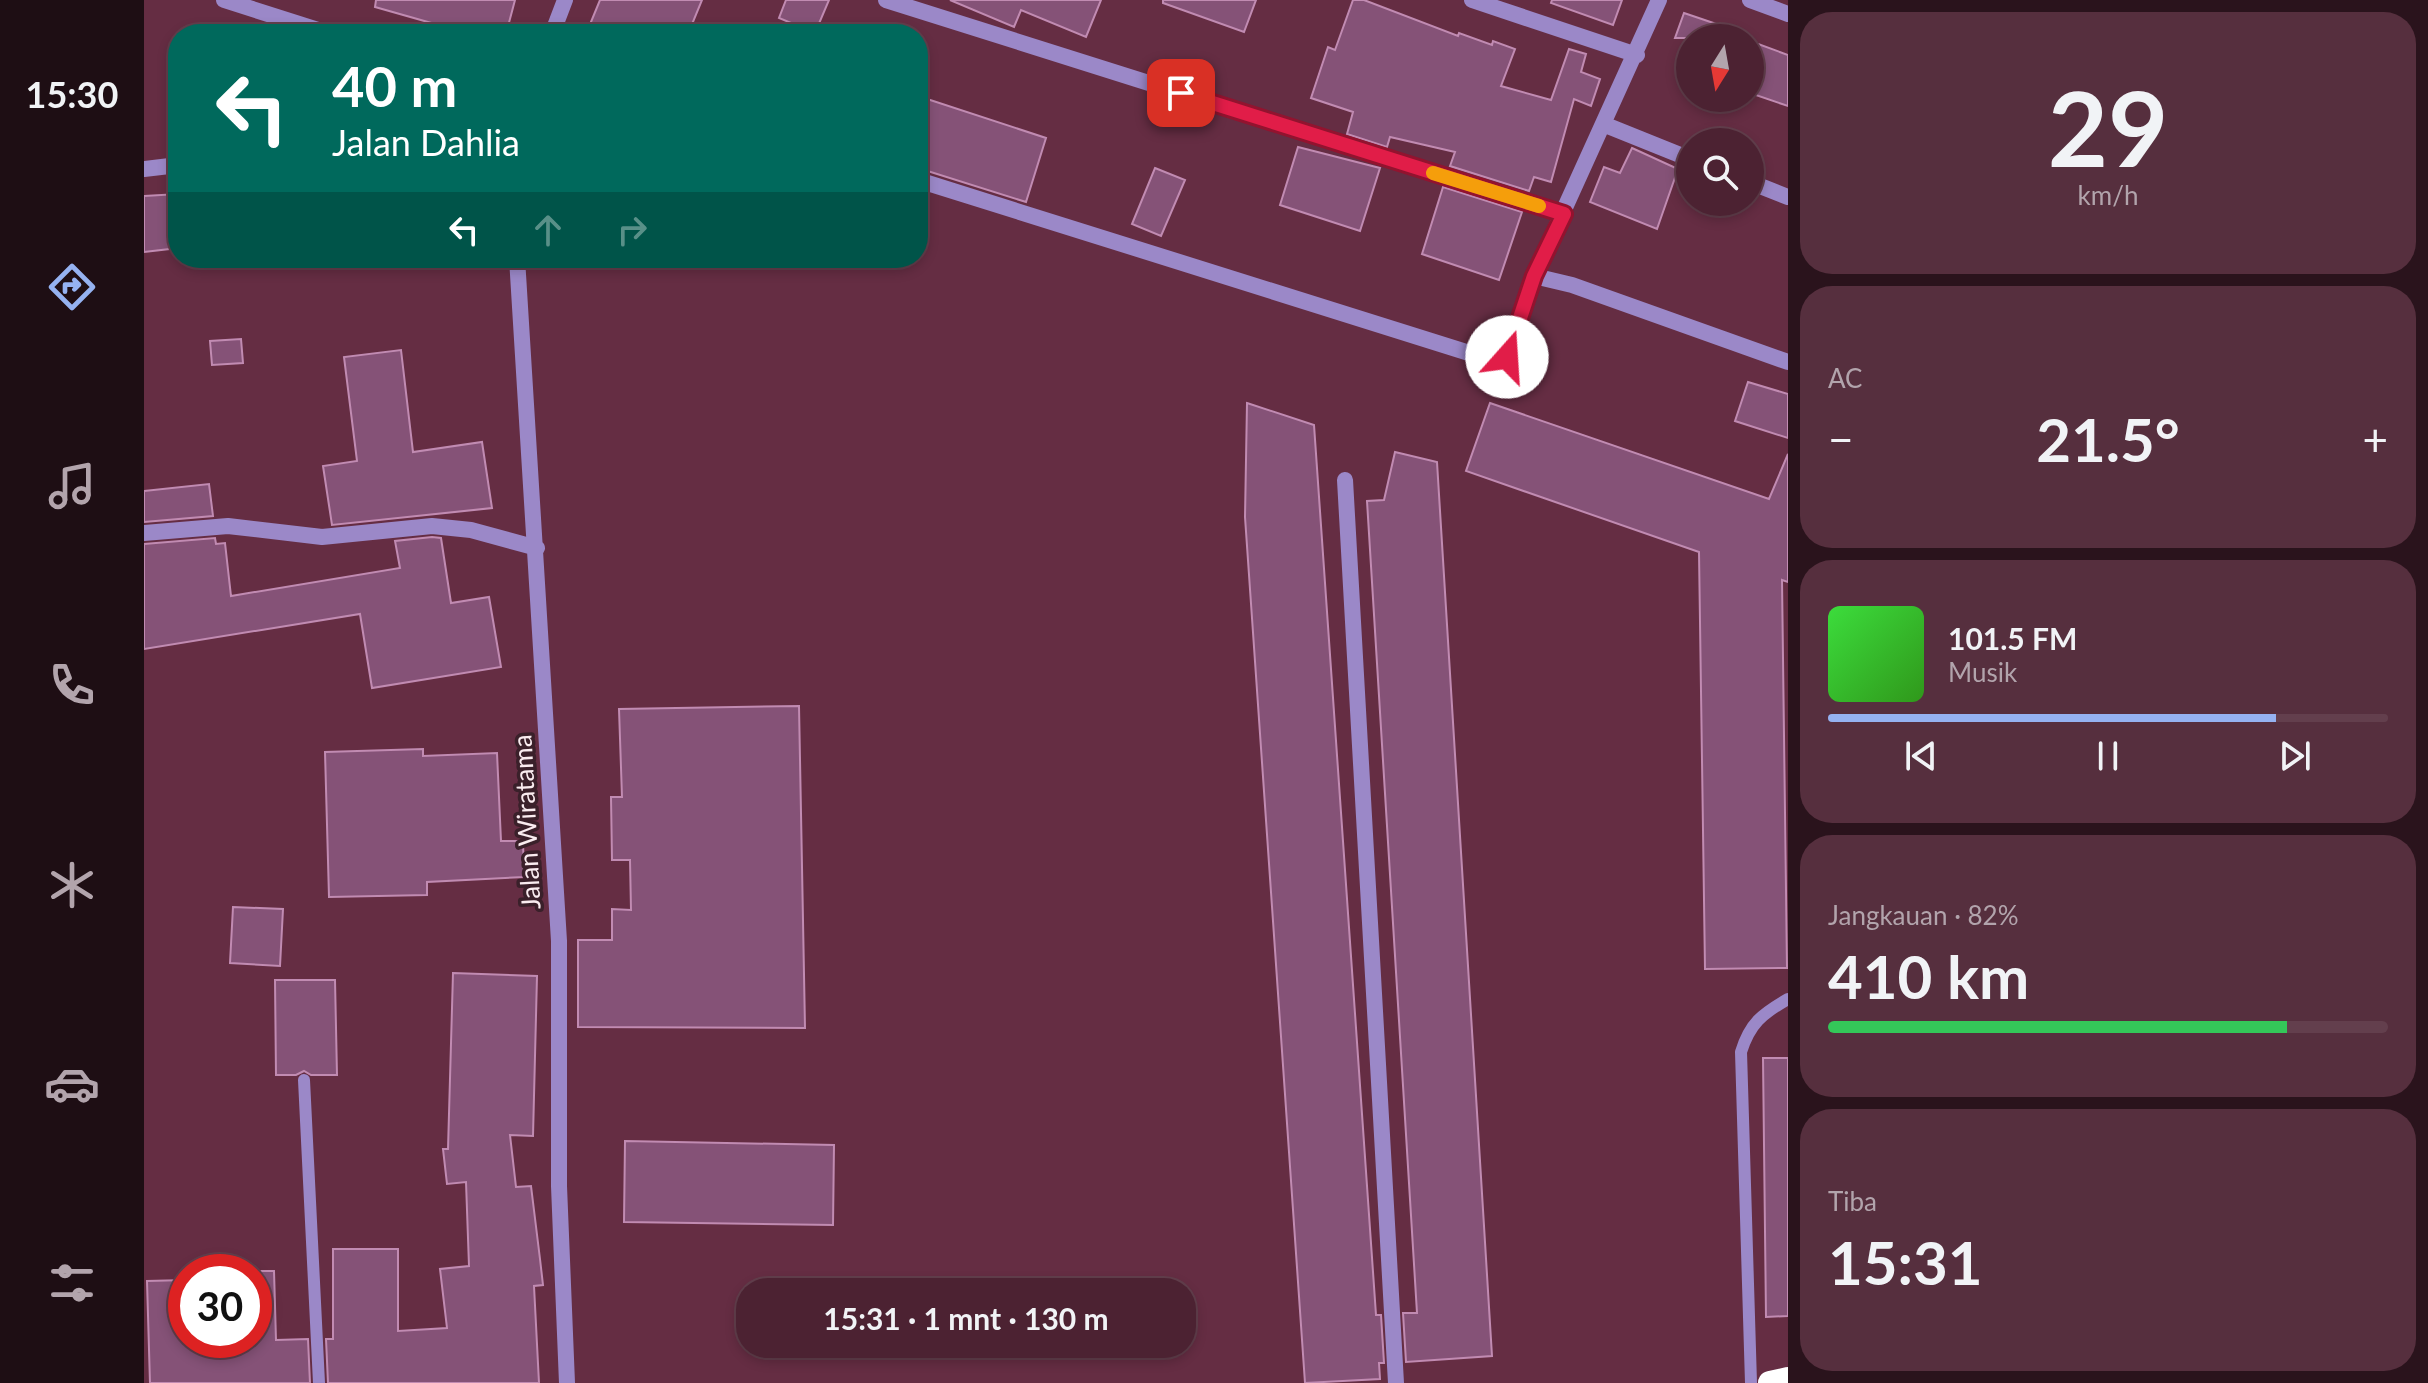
<!DOCTYPE html>
<html lang="id">
<head>
<meta charset="utf-8">
<style>
  body { margin:0; font-family:Lato,sans-serif; background:#562f3e; color:#f1f3f6; height:100vh; display:flex; flex-direction:column; font-size:30px; white-space:nowrap }
  * { box-sizing:border-box; margin:0 }
  p { font-size:26px; color:#b2a4ac }
  .icon { flex:none; width:44px; height:44px; fill:none; stroke:currentColor; stroke-width:2; stroke-linecap:round; stroke-linejoin:round }
  .map { position:relative; flex:1; overflow:hidden }
  .panel { display:flex; flex-direction:column; gap:12px; padding:12px; background:#2a131c; width:640px }
  .panel>* { flex:none }
  .top-card { position:absolute; left:24px; top:24px; width:760px; height:244px; border-radius:32px; box-shadow:0 4px 12px #0003,0 0 0 2px #633f4d; background:#00695c; color:#fff; overflow:hidden }
  .needle { width:52px; rotate:191deg }
  .controls { position:absolute; left:1532px; top:24px; display:grid; gap:16px }
  .controls a { display:grid; place-items:center; width:88px; height:88px; border-radius:50%; background:#4c2232; box-shadow:0 4px 12px #0003,0 0 0 2px #633f4d; font-size:40px }
  .speed { position:absolute; left:24px; top:1254px; display:flex; gap:16px; font-size:40px; font-weight:700; text-align:center }
  .speed>* { display:grid; place-content:center; width:104px; height:104px; border-radius:50%; background:#4c2232; box-shadow:0 4px 12px #0003,0 0 0 2px #633f4d; line-height:1 }
  .speed .limit { border:12px solid #d22; background:#fff; color:#111 }
  .pin { position:absolute; display:grid; place-items:center; width:68px; height:68px; color:#fff; margin:-34px; border-radius:16px; box-shadow:0 4px 12px #0006 }
  .me { position:absolute; width:88px; margin:-44px; rotate:19deg; stroke-linejoin:round; filter:drop-shadow(0 0 6px #0008) }
  .turn { display:flex; align-items:center; gap:28px; height:168px; padding:0 32px; font-size:36px }
  .turn .icon { width:104px; height:104px; stroke-width:2.5 }
  .turn b { display:block; font-size:56px; line-height:68px }
  .lanes { display:flex; align-items:center; height:76px; padding:0 32px; background:#0003; justify-content:center; gap:40px; direction:ltr }
  .lanes .off { opacity:.35 }
  .big { font-size:60px; font-weight:700; line-height:1.1 }
  .panel .widget { flex:1; display:flex; flex-direction:column; justify-content:center; gap:12px; min-width:0; padding:0 28px; border-radius:32px; background:#562f3e }
  .panel .dial { align-items:center; gap:0 }
  .dial b { font-size:104px; line-height:1 }
  .song { display:flex; align-items:center; gap:24px }
  .cover { width:96px; height:96px; border-radius:12px; background:linear-gradient(135deg,hsl(120 70% 55%),hsl(110 70% 35%)) }
  .played { height:8px; border-radius:4px; background:linear-gradient(90deg,#95b2f1 80%,#633f4d 80%) }
  .keys { display:flex; justify-content:space-around; direction:ltr }
  .heat { display:flex; justify-content:space-between; align-items:center; font-size:44px; direction:ltr }
  .charge { height:12px; border-radius:6px; background:linear-gradient(90deg,#34c759 82%,#633f4d 0) }
  .trip { position:absolute; left:592px; top:1278px; width:460px; height:80px; border-radius:32px; background:#4c2232; box-shadow:0 4px 12px #0003,0 0 0 2px #633f4d; font-weight:700; line-height:80px; text-align:center }
  main { display:flex; flex:1; min-height:0 }
  .menu { display:flex; flex-direction:column; width:144px; justify-content:space-around; align-items:center; background:#1e0e14; color:#b2a4ac }
  .menu .icon { width:56px; height:56px }
  .menu .active { color:#95b2f1 }
  .menu b { font-size:36px; color:#f1f3f6 }
  .map>svg:first-child { display:block }
  .building { fill:#855277; stroke:#c18bb2; stroke-width:2 }
  .lines { fill:none; stroke-linecap:round; stroke-linejoin:round }
  .lane { stroke:#9b88c8; stroke-width:12 }
  .street { stroke:#9b88c8; stroke-width:16 }
  .highway { stroke:#fff; stroke-width:24 }
  .route-casing { stroke:#92132f; stroke-width:20 }
  .route { stroke:#e11d48; stroke-width:14 }
  .slow { stroke:#f59e0b; stroke-width:14 }
  .labels { text-anchor:middle; stroke-width:7; stroke-linejoin:round; paint-order:stroke }
  .street-label { font-size:26px; fill:#faecf0; stroke:#3a202a }
</style>
</head>
<body>
<main>
<nav class="menu">
<b>15:30</b>
<svg class="icon active" aria-label="directions" viewBox="0 0 24 24"><path d="M12 3l9 9-9 9-9-9zM9 14v-3h6M13 9l2 2-2 2"/></svg>
<svg class="icon" aria-label="music" viewBox="0 0 24 24"><path d="M9 18V5l10-2v13"/><circle cx="6" cy="18" r="3"/><circle cx="16" cy="16" r="3"/></svg>
<svg class="icon" aria-label="phone" viewBox="0 0 24 24"><path d="M5 4h4l2 5-3 2q2 4 5 5l2-3 5 2v4C11 20 4 13 5 4z"/></svg>
<svg class="icon" aria-label="climate" viewBox="0 0 24 24"><path d="M12 3v18M4 7l16 10M4 17L20 7"/></svg>
<svg class="icon" aria-label="car" viewBox="0 0 24 24"><path d="M5 17H2v-5l4-1 3-4h7l3 4 3 1v5h-3M9 17h6M6 11h13"/><circle cx="7" cy="17" r="2"/><circle cx="17" cy="17" r="2"/></svg>
<svg class="icon" aria-label="filters" viewBox="0 0 24 24"><path d="M4 7h16M4 17h16"/><circle cx="9" cy="7" r="2"/><circle cx="15" cy="17" r="2"/></svg>
</nav>
<div class="map">
<svg width="1644" height="1383" viewBox="0 0 1644 1383">
  <rect width="100%" height="100%" fill="#652d43"/>
  <path class="building" d="M232 0H371L362 34H303L305 28 231 7Z
    M456 0H558L544 34H442Z
    M642 0H685L671 33 635 18Z
    M806 0H957L942 37 877 10 870 27Z
    M1019 0H1112L1100 32 1019 3Z
    M1209 0H1220L1314 36 1315 33 1348 45 1349 41 1371 49 1357 86 1407 100 1425 49 1442 54 1437 72 1456 79 1447 106 1430 99 1407 182 1390 177 1385 191 1306 166 1311 152 1246 137 1243 147 1203 134 1209 112 1167 98 1184 47 1191 50Z
    M1408 0H1478L1469 25 1407 3Z
    M1540 13 1602 34V38H1531Z
    M1606 41 1644 55V106L1606 93Z
    M774 96 902 138 882 202 774 168Z
    M1154 147 1236 168 1216 231 1136 205Z
    M1488 148 1534 169 1513 229 1446 202 1460 167 1476 173Z
    M1011 168 1041 180 1017 236 988 224Z
    M1299 187 1378 212 1355 280 1278 254Z
    M34 194V248L0 252V196Z
    M97 339 99 363 68 365 66 341Z
    M257 350 269 452 338 442 348 508 188 525 179 466 213 461 200 357Z
    M1604 382 1644 394V438L1591 421Z
    M1103 403 1170 425 1232 1315H1237L1240 1363H1235L1236 1379 1161 1383 1101 517Z
    M1346 403 1625 499 1644 454V582L1638 580 1643 968 1561 969 1555 552 1322 471Z
    M1251 452 1293 462 1348 1356 1262 1362 1259 1313H1273L1223 501 1240 500Z
    M65 484 69 516 0 522V491Z
    M288 537 297 538 307 603 345 597 357 667 228 688 216 614 0 649V544L71 538 72 544 81 543 87 596 256 568 251 541Z
    M655 706 661 1028 434 1027V940H468V909L487 910 486 860H468L467 797H478L475 709Z
    M279 749V756L353 753 357 841H379L380 877 283 882V895L185 897 181 752Z
    M89 907 139 909 136 966 86 963Z
    M309 973 393 976 389 1136 366 1135 372 1187 387 1186 396 1259 399 1285 390 1286 395 1383H184L182 1339H189V1249H254V1331L303 1328 296 1269 325 1266 322 1182 303 1184 299 1149H304Z
    M131 980H191L193 1075H167L160 1071 152 1075H132Z
    M1619 1058H1644V1316L1622 1317Z
    M481 1141 690 1145 689 1225 480 1222Z
    M110 1271H130L132 1340 164 1339 166 1383H6L3 1281 42 1280V1340H110Z"/>
  <g class="lines">
    <path class="lane" d="M160 1080 175 1383
      M1607 1383 1597 1052C1606 1023 1618 1014 1644 999"/>
    <path class="street" d="M80 0 187 34
      M742 0 1420 214
      M1328 0 1493 55
      M1606 0 1644 14
      M408 34 421 0
      M1459 124 1546 159
      M0 169 34 165
      M774 180 1357 363 1363 357 1390 276 1515 0
      M1606 182 1644 197
      M373 258 415 941V1186L423 1383
      M1390 276 1428 285 1644 362
      M1201 480 1252 1383
      M0 533 84 526 178 537 288 526 327 530 393 548"/>
    <path class="highway" d="M1626 1383 1644 1379"/>
  </g>
  <g class="lines">
    <defs>
      <path id="route" d="M1037 93 1420 214 1390 276 1363 357"/>
    </defs>
    <use href="#route" class="route-casing"/>
    <use href="#route" class="route"/>
    <path class="slow" d="M1289 173 1395 206"/>
  </g>
  <g class="labels">
    <g class="street-label">
      <text transform="translate(383 822) rotate(-93)" y="9">Jalan Wiratama</text>
    </g>
  </g>
</svg>
<div class="controls">
<a><svg class="needle" viewBox="-14 -14 28 28"><path d="M0-13l5 13h-10z" fill="#e53935"/><path d="M0 13l5-13h-10z" fill="#b2a4ac"/></svg></a>
<a><svg class="icon" aria-label="search" viewBox="0 0 24 24"><circle cx="10" cy="10" r="6"/><path d="M15 15l6 6"/></svg></a>
</div>
<div class="speed"><div class="limit">30</div></div>
<div class="pin" style="left:1037px;top:93px;background:#d93025"><svg class="icon" aria-label="arrive" viewBox="0 0 24 24"><path d="M6 21V4h12l-3 4 3 4H6"/></svg></div>
<svg class="me" style="left:1363px;top:357px" viewBox="-20 -20 40 40"><circle r="19" fill="#fff"/><path d="M0-13L10 11 0 6-10 11z" fill="#e11d48"/></svg>
<div class="trip">15:31 · 1 mnt · 130 m</div>
<div class="top-card">
<div class="turn"><svg class="icon" aria-label="left" viewBox="0 0 24 24"><path d="M17 20v-9H6M10 6l-5 5 5 5"/></svg><div><b>40 m</b>Jalan Dahlia</div></div>
<div class="lanes"><svg class="icon" aria-label="left" viewBox="0 0 24 24"><path d="M17 20v-9H6M10 6l-5 5 5 5"/></svg><svg class="icon off" aria-label="ahead" viewBox="0 0 24 24"><path d="M12 20V5M6 11l6-6 6 6"/></svg><svg class="icon off" aria-label="right" viewBox="0 0 24 24"><path d="M7 20v-9h11M14 6l5 5-5 5"/></svg></div>
</div>
</div>
<section class="panel">
<div class="widget dial"><b>29</b><p>km/h</p></div>
<div class="widget"><p>AC</p>
<div class="heat"><a>−</a><b class="big">21.5°</b><a>+</a></div>
</div>
<div class="widget">
<div class="song"><i class="cover"></i><div><b>101.5 FM</b><p>Musik</p></div></div>
<div class="played"></div>
<div class="keys"><svg class="icon" aria-label="previous" viewBox="0 0 24 24"><path d="M18 5L8 12l10 7zM5 5v14"/></svg><svg class="icon" aria-label="pause" viewBox="0 0 24 24"><path d="M8 5v14M16 5v14"/></svg><svg class="icon" aria-label="next" viewBox="0 0 24 24"><path d="M6 5l10 7-10 7zM19 5v14"/></svg></div>
</div>
<div class="widget"><p>Jangkauan · 82%</p><b class="big">410 km</b><div class="charge"></div></div>
<div class="widget"><p>Tiba</p><b class="big">15:31</b></div>
</section>
</main>
</body>
</html>
